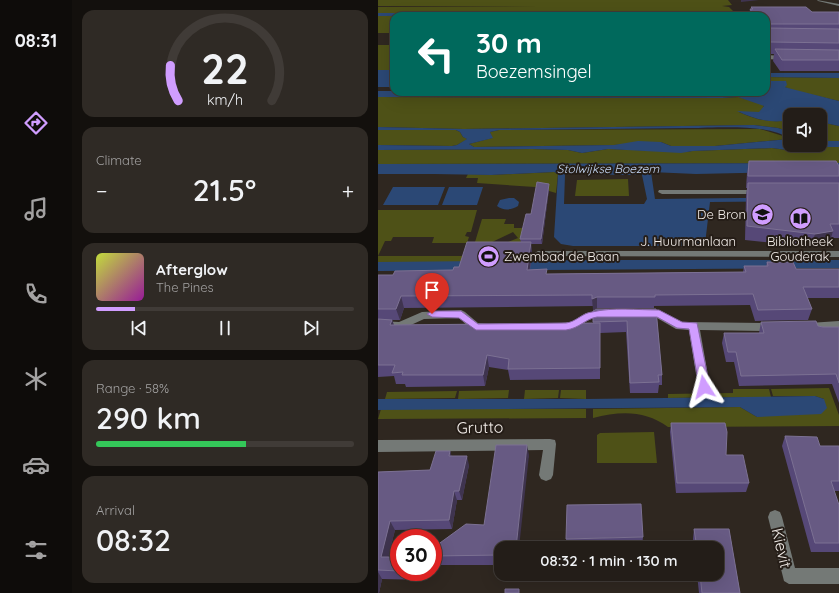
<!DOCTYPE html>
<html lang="en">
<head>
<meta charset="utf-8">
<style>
  body { margin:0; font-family:Quicksand,sans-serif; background:#2f2a25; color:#f1f3f6; height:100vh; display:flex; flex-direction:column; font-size:15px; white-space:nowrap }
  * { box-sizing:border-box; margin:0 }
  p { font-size:13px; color:#a3a2a2 }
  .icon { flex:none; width:22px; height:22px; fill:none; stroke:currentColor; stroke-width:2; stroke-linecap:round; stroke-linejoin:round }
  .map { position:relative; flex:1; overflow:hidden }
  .panel { display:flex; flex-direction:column; gap:10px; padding:10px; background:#13100d; width:306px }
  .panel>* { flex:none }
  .hud { position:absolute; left:12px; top:12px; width:380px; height:84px; border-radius:12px; box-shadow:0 4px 16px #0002,0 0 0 1px #403b37; background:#00695c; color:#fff; overflow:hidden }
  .buttons { position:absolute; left:405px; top:108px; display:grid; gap:8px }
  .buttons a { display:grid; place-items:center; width:44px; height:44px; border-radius:8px; background:#231d18; box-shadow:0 4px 16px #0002,0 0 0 1px #403b37; font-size:20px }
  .speed { position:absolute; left:12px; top:529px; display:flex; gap:8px; font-size:20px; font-weight:700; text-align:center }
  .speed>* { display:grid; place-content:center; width:52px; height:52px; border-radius:50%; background:#231d18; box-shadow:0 4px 16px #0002,0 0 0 1px #403b37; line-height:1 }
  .speed .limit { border:6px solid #d22; background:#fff; color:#111 }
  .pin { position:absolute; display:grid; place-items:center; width:34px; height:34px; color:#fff; margin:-41px -17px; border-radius:50% 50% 50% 0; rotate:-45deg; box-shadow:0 0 4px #0007 }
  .pin .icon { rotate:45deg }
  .me { position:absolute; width:44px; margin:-22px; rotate:351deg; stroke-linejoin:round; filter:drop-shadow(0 0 3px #0008) }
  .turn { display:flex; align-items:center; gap:14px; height:84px; padding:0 20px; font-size:18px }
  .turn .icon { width:52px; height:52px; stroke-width:2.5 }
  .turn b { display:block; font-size:28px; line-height:34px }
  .big { font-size:30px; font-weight:600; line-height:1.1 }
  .panel .tile { flex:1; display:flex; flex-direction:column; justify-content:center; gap:6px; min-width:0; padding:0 14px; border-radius:12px; background:#2f2a25 }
  .panel .dial { align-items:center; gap:0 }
  .dial svg { height:104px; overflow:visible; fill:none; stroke:#403b37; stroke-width:7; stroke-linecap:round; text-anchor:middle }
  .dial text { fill:#f1f3f6; stroke:none }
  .song { display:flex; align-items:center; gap:12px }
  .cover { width:48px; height:48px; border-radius:6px; background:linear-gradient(135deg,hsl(70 70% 55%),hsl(300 70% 35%)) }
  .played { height:4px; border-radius:2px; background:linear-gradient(90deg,#d09dff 15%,#403b37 15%) }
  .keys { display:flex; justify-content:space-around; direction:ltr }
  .heat { display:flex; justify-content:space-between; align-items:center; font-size:22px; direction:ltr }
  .charge { height:6px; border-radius:3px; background:linear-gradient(90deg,#34c759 58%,#403b37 0) }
  .trip { position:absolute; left:116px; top:541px; width:230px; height:40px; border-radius:12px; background:#231d18; box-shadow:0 4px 16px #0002,0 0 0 1px #403b37; font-weight:600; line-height:40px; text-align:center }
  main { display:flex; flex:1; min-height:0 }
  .menu { display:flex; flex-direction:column; width:72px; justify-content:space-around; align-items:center; background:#0e0c0a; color:#a3a2a2 }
  .menu .icon { width:28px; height:28px }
  .menu .current { color:#d09dff }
  .menu b { font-size:18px; color:#f1f3f6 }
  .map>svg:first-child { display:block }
  .green { fill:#4e5117 }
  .water { fill:#2b4875; fill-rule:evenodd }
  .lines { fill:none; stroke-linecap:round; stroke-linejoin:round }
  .minor { fill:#747976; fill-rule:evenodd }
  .wall { fill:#564877 }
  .shaded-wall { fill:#3f344f }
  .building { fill:#675a83; stroke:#7c7193 }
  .route { fill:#d09dff; stroke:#8766a6 }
  .labels { text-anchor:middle; stroke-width:4; stroke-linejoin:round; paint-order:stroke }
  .far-water-label { font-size:12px; font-style:italic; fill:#c4d7f4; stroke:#251d17 }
  .poi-label { font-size:13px; fill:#f2ece8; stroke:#251d17; text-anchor:end }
  .street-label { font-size:13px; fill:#f2ece8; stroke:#251d17 }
  .near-street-label { font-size:16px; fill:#f2ece8; stroke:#251d17 }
</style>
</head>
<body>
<main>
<nav class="menu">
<b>08:31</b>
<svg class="icon current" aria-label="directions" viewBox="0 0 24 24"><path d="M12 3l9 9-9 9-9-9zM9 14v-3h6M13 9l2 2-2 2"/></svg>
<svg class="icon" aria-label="music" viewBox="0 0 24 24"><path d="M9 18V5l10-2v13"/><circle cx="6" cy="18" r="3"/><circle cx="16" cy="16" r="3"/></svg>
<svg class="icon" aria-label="phone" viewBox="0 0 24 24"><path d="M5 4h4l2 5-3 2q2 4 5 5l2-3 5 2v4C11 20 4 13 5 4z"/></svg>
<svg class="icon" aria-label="climate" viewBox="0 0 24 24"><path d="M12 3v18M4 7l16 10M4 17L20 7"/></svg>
<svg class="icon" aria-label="car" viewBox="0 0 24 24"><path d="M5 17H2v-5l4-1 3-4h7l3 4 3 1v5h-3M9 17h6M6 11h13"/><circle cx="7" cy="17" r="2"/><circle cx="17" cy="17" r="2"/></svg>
<svg class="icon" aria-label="filters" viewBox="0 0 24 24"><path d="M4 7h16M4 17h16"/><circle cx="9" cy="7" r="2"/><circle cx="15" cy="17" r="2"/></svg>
</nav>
<section class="panel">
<div class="tile dial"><svg viewBox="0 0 100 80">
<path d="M14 69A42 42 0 1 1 86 69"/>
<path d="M14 69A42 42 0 0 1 8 42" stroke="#d09dff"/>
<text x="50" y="56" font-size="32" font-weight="700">22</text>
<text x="50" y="72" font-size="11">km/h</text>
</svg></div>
<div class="tile"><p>Climate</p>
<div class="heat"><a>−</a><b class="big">21.5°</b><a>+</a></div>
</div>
<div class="tile">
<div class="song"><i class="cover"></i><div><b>Afterglow</b><p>The Pines</p></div></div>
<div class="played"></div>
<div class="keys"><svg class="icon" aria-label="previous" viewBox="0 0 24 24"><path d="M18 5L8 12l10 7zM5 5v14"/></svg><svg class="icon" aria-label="pause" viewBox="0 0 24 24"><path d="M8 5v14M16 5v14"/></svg><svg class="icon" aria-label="next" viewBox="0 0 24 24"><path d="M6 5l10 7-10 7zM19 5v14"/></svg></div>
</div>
<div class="tile"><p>Range · 58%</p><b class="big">290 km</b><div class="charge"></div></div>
<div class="tile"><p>Arrival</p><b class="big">08:32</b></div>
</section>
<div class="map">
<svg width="461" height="593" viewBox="0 0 461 593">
  <rect width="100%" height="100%" fill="#2f2720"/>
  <path class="green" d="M0 0H350L354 5 344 6 351 7 355 11 341 13H0V7L161 6H0Z
    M206 15V16H16V33H0V16Z
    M0 45H16V70H0Z
    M388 77 461 78V101L414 90 407 87V81H388Z
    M0 97 344 98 361 97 384 104 386 106 382 112H361C378 120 393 123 412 120V132L400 128 376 125 86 129 0 127Z
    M442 122 461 126V141H442Z
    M382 129 405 136 411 139 337 146H293L283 142 236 145 96 147 91 144 114 138 112 132 121 130Z
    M0 130H78L82 132 85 137 90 139 79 145 74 146 0 145Z
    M458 146 461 147V163L0 164V150L154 149 190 150 204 153 230 149 309 152 314 151 394 148 409 150 420 148 441 149 448 147Z
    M176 172 180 174 178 193 157 187 99 183 100 178H88L90 174 113 175Z
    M250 179 251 196H197L199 180Z
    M0 210H99L93 232H89L87 236 91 237 89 243H54L56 237H15L13 241H7L0 256H89L87 262H0Z
    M104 219H128L126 224H136V228H148L146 242H134L132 250 123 245 140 238 135 232 112 243 97 242Z
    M451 388 461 415V426L290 427C267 410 242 411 215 418V409L362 407 379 417 446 399 437 396H395L393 389Z
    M355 389H391L393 397 290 398V394L355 393Z
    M131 390 130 398 80 399 81 391Z
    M147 390H181L180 398 146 399Z
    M183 390H208V399L182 398Z
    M79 391 77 398 7 399 9 392Z
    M3 409H208V418L0 419Z
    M276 432 279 463H219V435L222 433Z"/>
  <path class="water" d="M0 13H341L343 15 0 16Z
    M0 70H16V87H0Z
    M388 73H461V78L388 77Z
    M388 81H408L409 85 407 87 410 88 461 101V126L442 122V115H412V120C393 124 376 119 359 111L381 112 386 106 360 97 344 98 0 97V91L388 92Z
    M376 125 400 128 412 132V145H442V141H461V147H448L441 149 420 148 409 150 394 148 315 151 303 153 230 149 204 153 190 150 154 149 0 150V145L74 146 79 145 89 139 85 137 82 132 78 130H0V127L86 129ZM312 128C337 128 392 123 411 139L337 146H293L283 142 260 141 236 145 96 147 91 144 115 138 112 132 121 130Z
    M461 163V171L318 174 273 172 277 199 461 197V201L332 202 327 244 319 246H195L183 244 176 237 180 174 176 172 113 175 56 174H0V164ZM191 173 241 175H264L269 199 266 204H186L187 175Z
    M15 187H67L60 205H5Z
    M71 187H105L99 205H64Z
    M131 198H136L141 202 140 206C134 210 125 211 119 206L122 200Z
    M216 260H461V268L0 271V262Z
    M437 396 446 399 449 408 443 414 379 417 362 407 0 410V399H208Z"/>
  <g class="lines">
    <path class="minor" d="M439 0 461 4V6L440 1Z
      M388 55 407 56 410 58 407 60 388 59Z
      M281 190H381L385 192 381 194H284L280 192Z
      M160 251H461V257L157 256 155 254Z
      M83 310 87 312 100 323 111 324 112 327 111 330H94L81 318 46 319 22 330 0 329V321L21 322 44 312Z
      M228 310 232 312 233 314 232 316C226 318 221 317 216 318 202 322 201 334 183 329L182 326 183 323 194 322 208 313Z
      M266 310 285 312 304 322 395 323 399 324 400 327 399 330 395 331 322 330 332 387 330 390 326 392 322 390 320 387 311 330 298 329 279 318 262 316 261 314 262 312Z
      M461 321V329L431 331 427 330 426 327 427 324 431 323Z
      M172 439 177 440 178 444 175 475 173 479 168 481 163 479 161 475 165 450 0 452V440Z
      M397 510 402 512 404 517 417 568H461V584H411L406 581 390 517 392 512Z"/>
  </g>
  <path class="wall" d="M373 7 434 12H461V71H402L395 61 396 54H390L388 50V16H371L372 9H373Z
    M371 161 461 166V238H453L451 245 433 247 367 240 368 196 369 188H368L369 173Z
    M171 189 164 244H153L154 253 152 270 169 274 365 272 366 266H388L389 262 418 269H461V298H429L434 309 430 320 377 321 372 305 276 306V308H219L215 310V306L26 308 22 320H14L16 325 215 323V311L278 309 284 375V385H281L280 393H252L248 332 222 333V379L132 380 130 370 111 367 107 386 28 387 27 384H18L16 376 0 377V275H15L75 270 81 267 143 242 142 239 153 214Z
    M383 322 440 326 445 327H461V403L454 384 361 386 356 362H348L344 343 346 333H381Z
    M293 423 348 455 371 483 368 492 298 493 292 432Z
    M407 436 442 446H461V491H456L461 505V552H433L404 446Z
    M72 451 73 456 91 465 84 500H79L74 529 17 530 10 557H21V572H51L49 580 4 579 1 593H0V472L52 470Z
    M151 455 123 548V565H55V548L106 525Z
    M316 529H351L362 593H321L319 574H339V548H316L315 539Z
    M265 537 264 547 215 548H189L188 539Z"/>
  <path class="shaded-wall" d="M363 0H381L363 2Z
    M171 184V189L164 244 163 239Z
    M455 231 451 245 433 247 437 234Z
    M153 242 154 253 150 281 149 270Z
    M23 296 26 308 22 320 18 309Z
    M219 297V308L215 310 214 299Z
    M14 320 18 331 12 325Z
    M109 355 111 367 107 386 105 375Z
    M149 445 151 455 141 548H138Z
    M72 451 75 460 71 456Z
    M89 456 91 465 84 500 81 491Z
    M76 491 79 500 74 529 71 520Z
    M12 521 17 530 8 566 3 557Z
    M0 572 4 579 1 593H0Z
    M45 572H51L49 580Z"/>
  <path class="building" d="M373 7H428L434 12H461V24H390L389 28 461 29V43L392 42 388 36V16H374L373 14H375L372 9H375Z
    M397 49 461 50V60H404Z
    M371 161H458L461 166V176H370Z
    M159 182 171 184 163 239H142L148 214H153Z
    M370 183H461V224H452L455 231 437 234 369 226Z
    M89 242H153L149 270 169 269 168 274 368 272 366 266H390L389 262H415L418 269H461V287H425L434 309 380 310 375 294 277 295V297H219L214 299V295L23 296 18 309H0V275H15L17 271 75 270 76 267H81Z
    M219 309H278L284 375H280L281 382 252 383 249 321 215 322V311Z
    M0 319 14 320 12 325 222 323V368L130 369 131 359 109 355 105 375H24L25 372 14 373 17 365H0Z
    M438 321 440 326 445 327H461V383L458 374 363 376 358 352H350L346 333H386L383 322Z
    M293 423H347L349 432 348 455H365L371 483H299Z
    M407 436 439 437 442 446H461V481H453L461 505V543H437Z
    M118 445H149L138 548H123V555L55 556V548L88 524 106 525Z
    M58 451H72L71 456H89L81 491H76L71 520 12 521 3 557H21V571L0 570V472L52 470Z
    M263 504 265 537 188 539 189 505Z
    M316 529H351L362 593H324L322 574H339V548H319Z
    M127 589H141V593H127Z"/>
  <path class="route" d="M281 310 304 322 319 323 332 387 330 390 326 391 322 390 321 387 311 329 299 328 279 317H219C207 319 202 328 188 330H98L81 318 54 317 49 314 54 311H83L100 324 188 323C198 322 204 313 214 312 235 307 259 310 281 310Z"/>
  <defs>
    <symbol id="school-disc" viewBox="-11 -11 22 22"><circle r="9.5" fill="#d09dff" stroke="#251d17"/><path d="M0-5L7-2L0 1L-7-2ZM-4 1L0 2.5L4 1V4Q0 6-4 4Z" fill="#111"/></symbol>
    <symbol id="library-disc" viewBox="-11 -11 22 22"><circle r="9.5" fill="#d09dff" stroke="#251d17"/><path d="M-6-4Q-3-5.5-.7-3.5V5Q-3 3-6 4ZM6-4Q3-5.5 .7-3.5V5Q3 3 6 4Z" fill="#111"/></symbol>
    <symbol id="stadium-disc" viewBox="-11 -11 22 22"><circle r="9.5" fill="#d09dff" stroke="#251d17"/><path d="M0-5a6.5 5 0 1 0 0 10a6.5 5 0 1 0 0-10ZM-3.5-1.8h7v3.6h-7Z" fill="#111"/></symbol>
  </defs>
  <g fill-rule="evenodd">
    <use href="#school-disc" x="372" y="202" width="25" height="25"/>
    <use href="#library-disc" x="410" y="206" width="25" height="25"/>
    <use href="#stadium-disc" x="98" y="244" width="25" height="25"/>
  </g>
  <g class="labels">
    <g class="far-water-label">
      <text x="230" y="173">Stolwijkse Boezem</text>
    </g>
    <g class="poi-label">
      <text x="368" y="219">De Bron</text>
      <text x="422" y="246" text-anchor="middle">Bibliotheek<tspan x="422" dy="15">Gouderak</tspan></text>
      <text x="126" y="261" text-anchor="start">Zwembad de Baan</text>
    </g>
    <g class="street-label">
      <text x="310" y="246">J. Huurmanlaan</text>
    </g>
    <g class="near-street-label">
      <text transform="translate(102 427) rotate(-1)" y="6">Grutto</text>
      <text transform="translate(404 548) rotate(77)" y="6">Kievit</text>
    </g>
  </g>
</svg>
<div class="buttons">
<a><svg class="icon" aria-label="sound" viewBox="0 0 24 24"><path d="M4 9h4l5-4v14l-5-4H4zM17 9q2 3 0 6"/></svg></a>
</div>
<div class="speed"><div class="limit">30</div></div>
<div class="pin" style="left:54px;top:314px;background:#d93025"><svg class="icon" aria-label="arrive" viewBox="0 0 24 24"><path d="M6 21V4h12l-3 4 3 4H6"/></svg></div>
<svg class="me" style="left:326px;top:387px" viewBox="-20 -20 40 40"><path d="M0-17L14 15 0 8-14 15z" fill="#d09dff" stroke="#fff" stroke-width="4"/></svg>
<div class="trip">08:32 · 1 min · 130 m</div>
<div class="hud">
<div class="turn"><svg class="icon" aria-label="left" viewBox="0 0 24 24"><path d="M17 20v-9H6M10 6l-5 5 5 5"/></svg><div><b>30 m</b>Boezemsingel</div></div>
</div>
</div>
</main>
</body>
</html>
